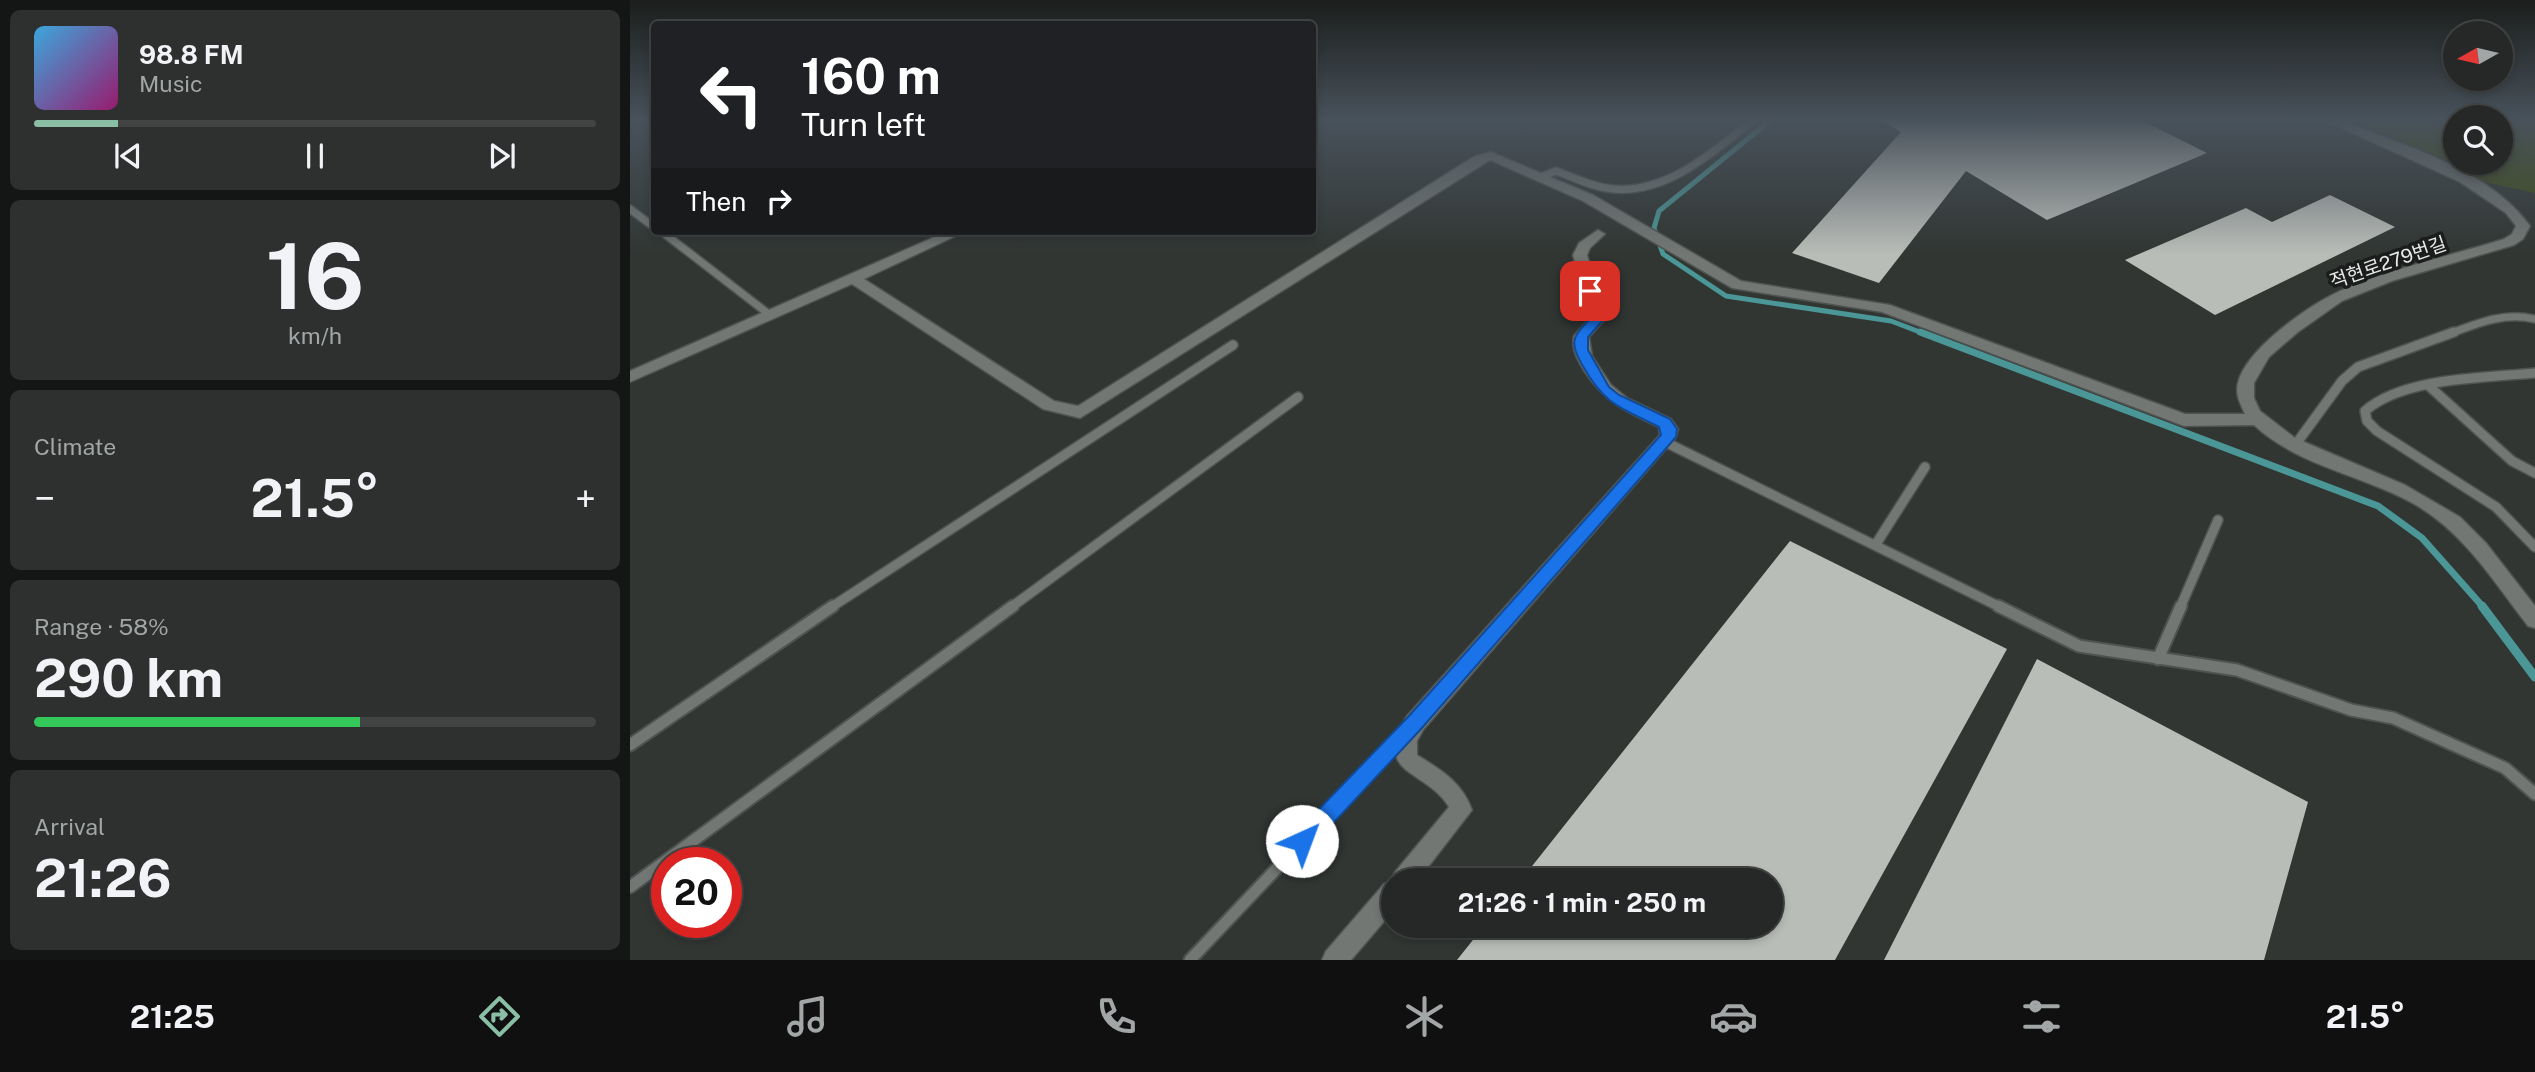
<!DOCTYPE html>
<html lang="en">
<head>
<meta charset="utf-8">
<style>
  body { margin:0; font-family:"Public Sans","Noto Sans KR",sans-serif; background:#2d302e; color:#f1f3f6; height:100vh; display:flex; flex-direction:column; font-size:26px; white-space:nowrap }
  * { box-sizing:border-box; margin:0 }
  p { font-size:23px; color:#a3a6a7 }
  .icon { flex:none; width:38px; height:38px; fill:none; stroke:currentColor; stroke-width:2; stroke-linecap:round; stroke-linejoin:round }
  .map { position:relative; flex:1; overflow:hidden }
  .panel { display:flex; flex-direction:column; gap:10px; padding:10px; background:#141615; width:630px }
  .panel>* { flex:none }
  .banner { position:absolute; left:21px; top:21px; width:665px; height:214px; border-radius:7px; box-shadow:0 4px 10px #0003,0 0 0 2px #424443; background:#202124; color:#fff; overflow:hidden }
  .needle { width:46px; rotate:262deg }
  .controls { position:absolute; left:1813px; top:21px; display:grid; gap:14px }
  .controls a { display:grid; place-items:center; width:70px; height:70px; border-radius:50%; background:#252826; box-shadow:0 4px 10px #0003,0 0 0 2px #424443; font-size:35px }
  .speed { position:absolute; left:21px; top:847px; display:flex; gap:14px; font-size:35px; font-weight:700; text-align:center }
  .speed>* { display:grid; place-content:center; width:91px; height:91px; border-radius:50%; background:#252826; box-shadow:0 4px 10px #0003,0 0 0 2px #424443; line-height:1 }
  .speed .limit { border:10px solid #d22; background:#fff; color:#111 }
  .pin { position:absolute; display:grid; place-items:center; width:60px; height:60px; color:#fff; margin:-30px; border-radius:14px; box-shadow:0 4px 10px #0006 }
  .me { position:absolute; width:77px; margin:-38px; rotate:43deg; stroke-linejoin:round; filter:drop-shadow(0 0 5px #0008) }
  .turn { display:flex; align-items:center; gap:24px; height:147px; padding:0 35px; font-size:32px }
  .turn .icon { width:91px; height:91px; stroke-width:2.5 }
  .turn b { display:block; font-size:49px; line-height:60px }
  .then { display:flex; align-items:center; height:66px; padding:0 35px; background:#0003; gap:14px; font-size:26px }
  .big { font-size:52px; font-weight:700; line-height:1.1 }
  .panel .card { flex:1; display:flex; flex-direction:column; justify-content:center; gap:10px; min-width:0; padding:0 24px; border-radius:10px; background:#2d302e }
  .panel .dial { align-items:center; gap:0 }
  .dial b { font-size:91px; line-height:1 }
  .song { display:flex; align-items:center; gap:21px }
  .cover { width:84px; height:84px; border-radius:10px; background:linear-gradient(135deg,hsl(200 70% 55%),hsl(320 70% 35%)) }
  .played { height:7px; border-radius:4px; background:linear-gradient(90deg,#8abfa5 15%,#424443 15%) }
  .keys { display:flex; justify-content:space-around; direction:ltr }
  .heat { display:flex; justify-content:space-between; align-items:center; font-size:38px; direction:ltr }
  .charge { height:10px; border-radius:5px; background:linear-gradient(90deg,#34c759 58%,#424443 0) }
  .trip { position:absolute; left:751px; top:868px; width:402px; height:70px; border-radius:35px; background:#252826; box-shadow:0 4px 10px #0003,0 0 0 2px #424443; font-weight:700; line-height:70px; text-align:center }
  .tabs { display:flex; height:112px; justify-content:space-around; align-items:center; background:#0f100f; color:#a3a6a7 }
  .tabs .icon { width:49px; height:49px }
  .tabs .on { color:#8abfa5 }
  .tabs b { font-size:32px; color:#f1f3f6 }
  main { display:flex; flex:1; min-height:0 }
  .map>svg:first-child { display:block }
  .green { fill:#3f4d13 }
  .lines { fill:none; stroke-linecap:round; stroke-linejoin:round }
  .stream-far2 { stroke:#4b9696; stroke-width:5 }
  .stream-far1 { stroke:#4b9696; stroke-width:7 }
  .stream { stroke:#4b9696; stroke-width:9 }
  .building { fill:#b9bdb8 }
  .lane-far2-casing { stroke:#4e5250; stroke-width:10 }
  .lane-far1-casing { stroke:#4e5250; stroke-width:12 }
  .lane-casing { stroke:#4e5250; stroke-width:15 }
  .street-casing { stroke:#4e5250; stroke-width:3 }
  .lane-far2 { stroke:#727774; stroke-width:7 }
  .lane-far1 { stroke:#727774; stroke-width:9 }
  .lane { stroke:#727774; stroke-width:11 }
  .street { fill:#727774; fill-rule:evenodd }
  .route { fill:#1a73e8; stroke:#114b97; stroke-width:2 }
  .labels { text-anchor:middle; stroke-width:7; stroke-linejoin:round; paint-order:stroke }
  .street-label { font-size:19px; fill:#e6e9e7; stroke:#1b1d1c }
</style>
</head>
<body>
<main>
<section class="panel">
<div class="card">
<div class="song"><i class="cover"></i><div><b>98.8 FM</b><p>Music</p></div></div>
<div class="played"></div>
<div class="keys"><svg class="icon" aria-label="previous" viewBox="0 0 24 24"><path d="M18 5L8 12l10 7zM5 5v14"/></svg><svg class="icon" aria-label="pause" viewBox="0 0 24 24"><path d="M8 5v14M16 5v14"/></svg><svg class="icon" aria-label="next" viewBox="0 0 24 24"><path d="M6 5l10 7-10 7zM19 5v14"/></svg></div>
</div>
<div class="card dial"><b>16</b><p>km/h</p></div>
<div class="card"><p>Climate</p>
<div class="heat"><a>−</a><b class="big">21.5°</b><a>+</a></div>
</div>
<div class="card"><p>Range · 58%</p><b class="big">290 km</b><div class="charge"></div></div>
<div class="card"><p>Arrival</p><b class="big">21:26</b></div>
</section>
<div class="map">
<svg width="1905" height="960" viewBox="0 0 1905 960">
  <rect width="100%" height="100%" fill="#313633"/>
  <path class="green" d="M1724 120H1825V163H1871V120H1905V193L1855 182 1814 159Z"/>
  <g class="lines">
    <path class="stream-far2" d="M1141 120 1029 211 1024 228 1033 254 1096 296 1261 321 1295 334"/>
    <path class="stream-far1" d="M1290 332 1748 506 1792 538 1854 608"/>
    <path class="stream" d="M1852 606 1905 677"/>
  </g>
  <path class="building" d="M1251 120H1511L1577 153 1417 220 1336 171 1249 283 1162 253 1271 132Z
    M1700 195 1765 227 1585 315 1495 260 1616 208 1642 222Z
    M1160 541 1377 649 1205 960H827L854 926H1141V880H891Z
    M1407 659 1678 802 1634 960H1254Z"/>
  <g class="lines">
    <defs>
      <path id="lane-far2" d="M911 177 926 171C945 178 963 187 983 189 1038 194 1084 151 1123 120
        M0 209 24 227
        M31 231 140 315
        M1819 334C1848 323 1874 312 1905 319"/>
      <path id="lane-far1" d="M1905 373C1855 378 1774 377 1735 411L1737 421 1747 431 1866 507 1905 547
        M1799 386 1882 461 1905 473
        M1033 441 1372 608
        M1666 444 1712 381 1728 367 1824 332
        M1246 544 1295 467
        M200 608 603 345
        M380 608 668 397
        M1550 608 1588 520"/>
      <path id="lane" d="M1368 606 1449 646 1607 670 1721 710 1763 718 1875 768 1905 794
        M1528 659 1551 606
        M0 745 203 606
        M0 887 383 606
        M560 960 774 734"/>
      <path id="street" d="M1694 120H1710C1774 146 1858 168 1900 226L1893 239 1884 245 1762 281 1712 301 1668 332 1639 357 1624 383V398L1630 411 1665 438 1775 485 1830 517 1856 543 1905 606V628L1898 626C1864 582 1835 534 1786 505 1734 475 1669 467 1624 425L1554 426 1252 312 1102 288 953 201 860 160 450 418 413 409 222 284 0 382V371L318 231H336L234 279 424 401 448 406 845 156 861 152 963 195 1111 281 1260 305 1555 414H1615C1610 403 1605 394 1608 383 1616 349 1679 305 1710 291 1762 268 1820 256 1874 239L1882 234 1886 226 1876 213 1830 182Z
        M968 230 975 234 960 248 957 255 976 318 959 337 962 356 981 385 997 398 1041 419 1048 429 1046 437 793 730 787 741V755C811 770 832 782 842 810L788 880H763V911L721 960H692L696 951 754 884 761 881 765 872 819 807C795 768 741 776 777 716L1030 435 1029 427C998 413 974 401 955 372 948 360 941 350 944 336L961 317 943 255 949 243Z"/>
    </defs>
    <use href="#lane-far2" class="lane-far2-casing"/>
    <use href="#lane-far1" class="lane-far1-casing"/>
    <use href="#lane" class="lane-casing"/>
    <use href="#street" class="street-casing"/>
    <use href="#lane-far2" class="lane-far2"/>
    <use href="#lane-far1" class="lane-far1"/>
    <use href="#lane" class="lane"/>
    <use href="#street" class="street"/>
  </g>
  <linearGradient id="sky" x2="0" y2="1"><stop stop-color="#1b1e1c"/><stop offset="0.47" stop-color="#48525b"/><stop offset="1" stop-color="#48525b" stop-opacity="0"/></linearGradient>
  <rect width="1905" height="254" fill="url(#sky)"/>
  <path class="route" d="M960 287 967 291 975 318 958 337V350L979 387 989 395 1040 419 1047 429 1046 437 791 729 680 848 672 851 665 848 662 841 665 834 778 717 1031 435 1029 427C992 408 976 406 954 368 939 342 941 338 962 317L954 291Z"/>
  <g class="labels">
    <g class="street-label">
      <text transform="translate(1758 262) rotate(-19)" y="7">적현로279번길</text>
    </g>
  </g>
</svg>
<div class="controls">
<a><svg class="needle" viewBox="-14 -14 28 28"><path d="M0-13l5 13h-10z" fill="#e53935"/><path d="M0 13l5-13h-10z" fill="#a3a6a7"/></svg></a>
<a><svg class="icon" aria-label="search" viewBox="0 0 24 24"><circle cx="10" cy="10" r="6"/><path d="M15 15l6 6"/></svg></a>
</div>
<div class="speed"><div class="limit">20</div></div>
<div class="pin" style="left:960px;top:291px;background:#d93025"><svg class="icon" aria-label="arrive" viewBox="0 0 24 24"><path d="M6 21V4h12l-3 4 3 4H6"/></svg></div>
<svg class="me" style="left:672px;top:841px" viewBox="-20 -20 40 40"><circle r="19" fill="#fff"/><path d="M0-13L10 11 0 6-10 11z" fill="#1a73e8"/></svg>
<div class="trip">21:26 · 1 min · 250 m</div>
<div class="banner">
<div class="turn"><svg class="icon" aria-label="left" viewBox="0 0 24 24"><path d="M17 20v-9H6M10 6l-5 5 5 5"/></svg><div><b>160 m</b>Turn left</div></div>
<div class="then">Then<svg class="icon" aria-label="right" viewBox="0 0 24 24"><path d="M7 20v-9h11M14 6l5 5-5 5"/></svg></div>
</div>
</div>
</main>
<nav class="tabs">
<b>21:25</b>
<svg class="icon on" aria-label="directions" viewBox="0 0 24 24"><path d="M12 3l9 9-9 9-9-9zM9 14v-3h6M13 9l2 2-2 2"/></svg>
<svg class="icon" aria-label="music" viewBox="0 0 24 24"><path d="M9 18V5l10-2v13"/><circle cx="6" cy="18" r="3"/><circle cx="16" cy="16" r="3"/></svg>
<svg class="icon" aria-label="phone" viewBox="0 0 24 24"><path d="M5 4h4l2 5-3 2q2 4 5 5l2-3 5 2v4C11 20 4 13 5 4z"/></svg>
<svg class="icon" aria-label="climate" viewBox="0 0 24 24"><path d="M12 3v18M4 7l16 10M4 17L20 7"/></svg>
<svg class="icon" aria-label="car" viewBox="0 0 24 24"><path d="M5 17H2v-5l4-1 3-4h7l3 4 3 1v5h-3M9 17h6M6 11h13"/><circle cx="7" cy="17" r="2"/><circle cx="17" cy="17" r="2"/></svg>
<svg class="icon" aria-label="filters" viewBox="0 0 24 24"><path d="M4 7h16M4 17h16"/><circle cx="9" cy="7" r="2"/><circle cx="15" cy="17" r="2"/></svg>
<b>21.5°</b>
</nav>
</body>
</html>
